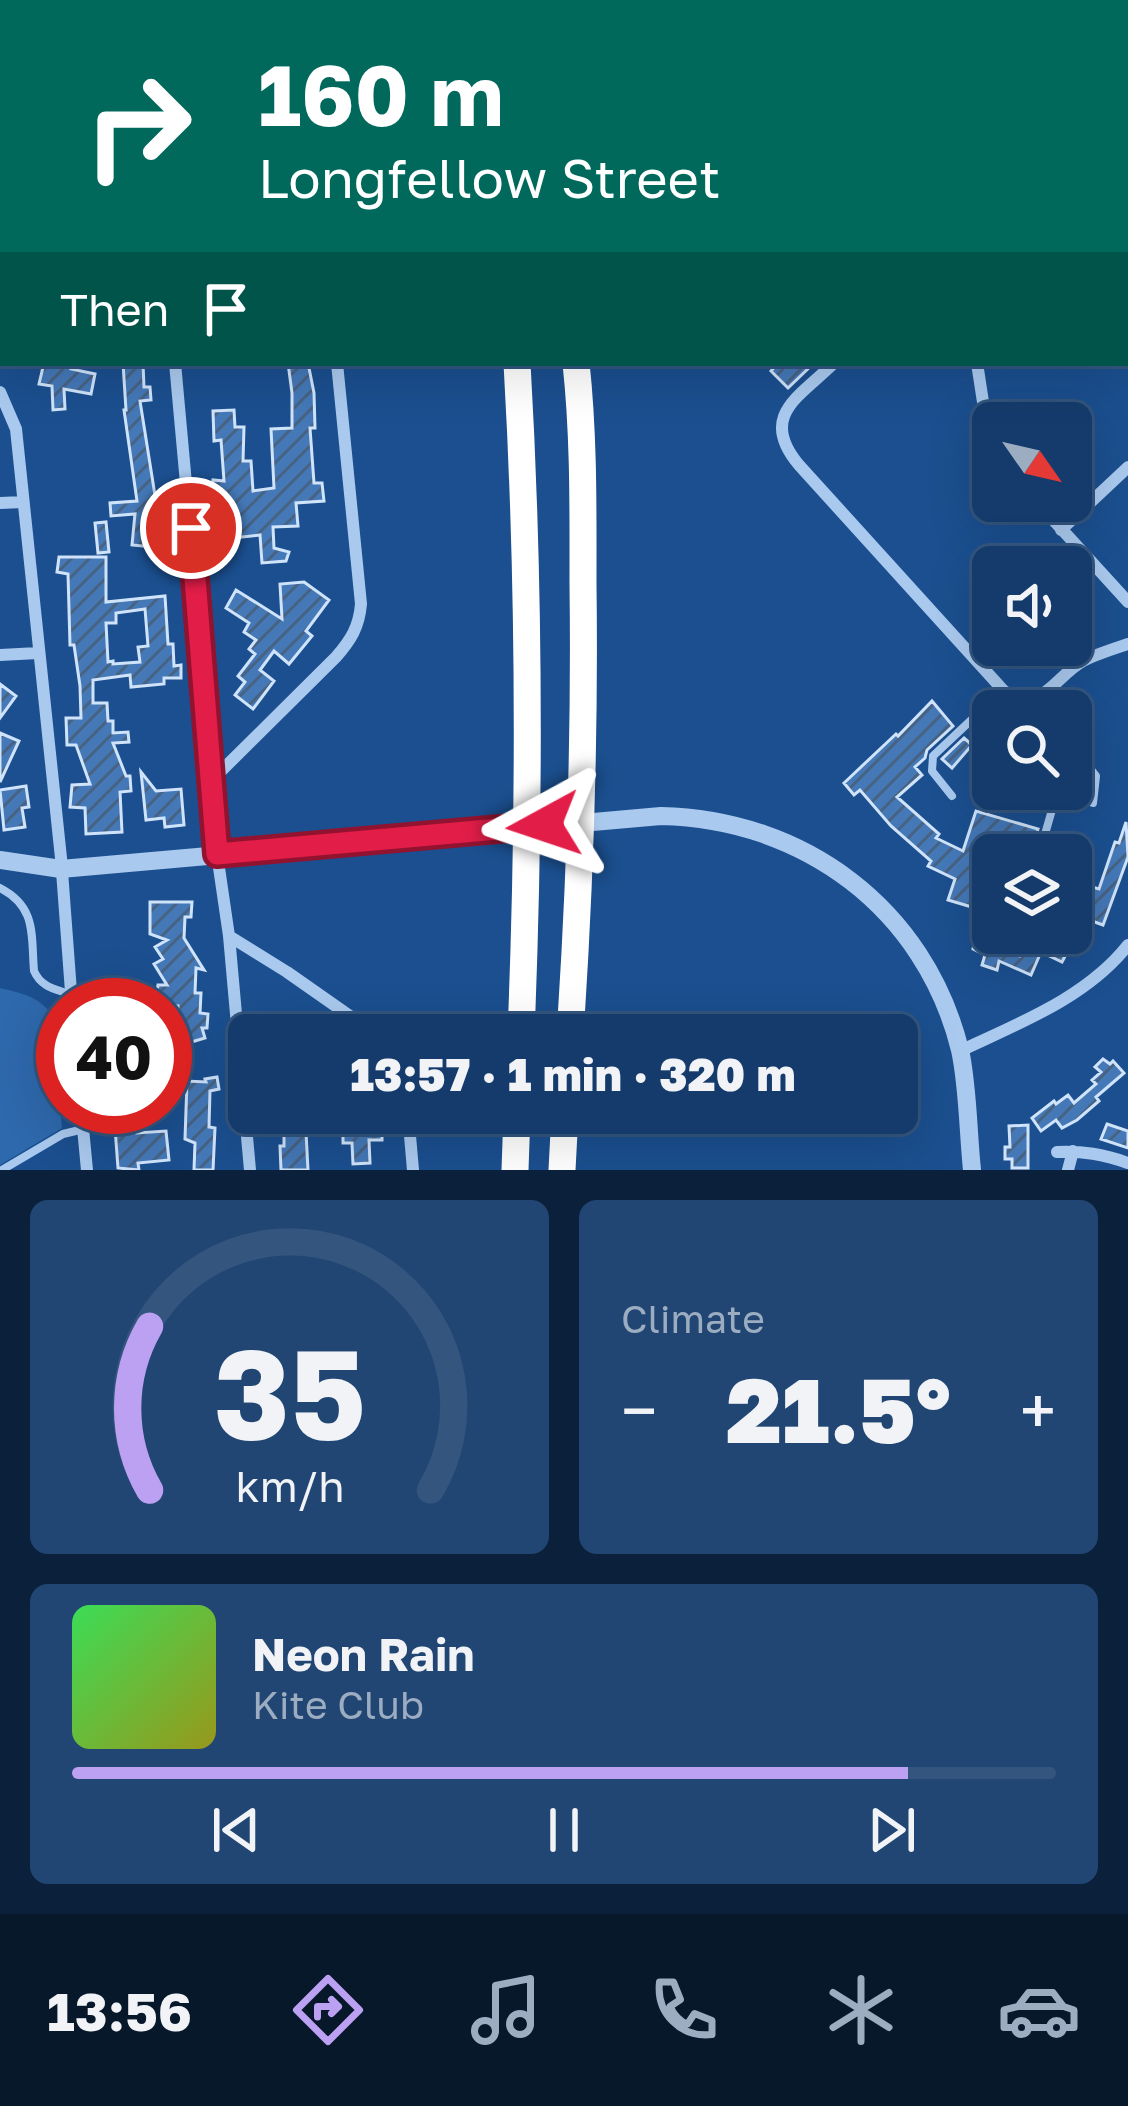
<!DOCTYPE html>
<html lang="en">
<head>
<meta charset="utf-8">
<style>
  body { margin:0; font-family:"Golos Text",sans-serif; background:#214673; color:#f1f3f6; height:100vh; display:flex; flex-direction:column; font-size:45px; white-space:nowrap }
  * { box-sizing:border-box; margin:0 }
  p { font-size:39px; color:#9dadc1 }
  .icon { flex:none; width:66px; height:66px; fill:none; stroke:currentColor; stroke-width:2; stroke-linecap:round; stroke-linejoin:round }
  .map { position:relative; height:1170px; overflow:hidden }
  .panel { display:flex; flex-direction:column; gap:30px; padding:30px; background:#0b203b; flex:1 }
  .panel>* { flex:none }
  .top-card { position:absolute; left:0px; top:0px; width:1128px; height:366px; box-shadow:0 12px 48px #0002,0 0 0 3px #33557e; background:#00695c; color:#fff; overflow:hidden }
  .needle { width:78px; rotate:124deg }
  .buttons { position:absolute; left:972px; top:402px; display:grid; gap:24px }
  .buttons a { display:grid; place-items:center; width:120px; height:120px; border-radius:18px; background:#143b6b; box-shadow:0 12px 48px #0002,0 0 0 3px #33557e; font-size:60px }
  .speed { position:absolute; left:36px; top:978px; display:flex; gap:24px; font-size:60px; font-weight:700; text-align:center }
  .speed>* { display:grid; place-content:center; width:156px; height:156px; border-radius:50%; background:#143b6b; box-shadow:0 12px 48px #0002,0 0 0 3px #33557e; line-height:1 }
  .speed .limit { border:18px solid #d22; background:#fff; color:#111 }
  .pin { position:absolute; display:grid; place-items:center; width:102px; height:102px; color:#fff; margin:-51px; border:6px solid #fff; border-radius:50%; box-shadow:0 3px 12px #0007 }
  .me { position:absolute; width:132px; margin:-66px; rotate:265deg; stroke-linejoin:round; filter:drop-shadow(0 0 9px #0008) }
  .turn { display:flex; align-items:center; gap:42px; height:252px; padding:0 60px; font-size:54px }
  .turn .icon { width:156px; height:156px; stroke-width:2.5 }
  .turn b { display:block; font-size:84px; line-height:102px }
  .then { display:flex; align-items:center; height:114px; padding:0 60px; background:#0003; gap:24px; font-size:45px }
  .big { font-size:90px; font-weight:800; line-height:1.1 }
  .panel .card { flex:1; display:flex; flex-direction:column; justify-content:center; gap:18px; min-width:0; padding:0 42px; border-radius:18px; background:#214673 }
  .panel .dial { align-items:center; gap:0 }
  .dial svg { height:312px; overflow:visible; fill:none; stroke:#33557e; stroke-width:7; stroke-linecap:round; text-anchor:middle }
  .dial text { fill:#f1f3f6; stroke:none }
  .song { display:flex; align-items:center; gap:36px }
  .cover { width:144px; height:144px; border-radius:18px; background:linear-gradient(135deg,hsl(130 70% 55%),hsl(60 70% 35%)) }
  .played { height:12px; border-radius:6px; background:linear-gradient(90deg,#bca0f2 85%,#33557e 85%) }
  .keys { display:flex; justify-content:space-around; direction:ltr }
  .heat { display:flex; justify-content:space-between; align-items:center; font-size:66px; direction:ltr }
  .panel .tiles { flex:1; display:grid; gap:30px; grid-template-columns:1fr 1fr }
  .card:last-child { grid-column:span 2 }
  .trip { position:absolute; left:228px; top:1014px; width:690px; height:120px; border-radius:18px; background:#143b6b; box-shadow:0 12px 48px #0002,0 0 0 3px #33557e; font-weight:800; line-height:120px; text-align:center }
  .tabs { display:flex; height:192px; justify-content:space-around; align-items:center; background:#08182b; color:#9dadc1 }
  .tabs .icon { width:84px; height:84px }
  .tabs .current { color:#bca0f2 }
  .tabs b { font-size:54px; color:#f1f3f6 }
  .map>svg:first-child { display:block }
  .pitch { fill:#2e69ad }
  .building { fill:url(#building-hatch); stroke:#cfe3fa; stroke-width:3; fill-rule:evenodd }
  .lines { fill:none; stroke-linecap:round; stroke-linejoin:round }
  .service { stroke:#a9c9ee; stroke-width:8 }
  .minor { stroke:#a9c9ee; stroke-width:12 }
  .tertiary { stroke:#a9c9ee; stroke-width:18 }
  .motorway { stroke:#fff; stroke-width:27 }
  .route-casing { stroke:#92132f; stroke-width:30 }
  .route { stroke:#e11d48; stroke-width:21 }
</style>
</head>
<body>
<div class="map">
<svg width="1128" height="1170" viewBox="0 0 1128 1170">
  <defs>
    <pattern id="building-hatch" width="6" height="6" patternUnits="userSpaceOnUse" patternTransform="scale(3)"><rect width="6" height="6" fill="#4478b7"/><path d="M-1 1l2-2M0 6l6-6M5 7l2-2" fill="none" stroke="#486282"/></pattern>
  </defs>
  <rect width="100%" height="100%" fill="#1b4f8f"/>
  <path class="pitch" d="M0 988C21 993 39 996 52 1015L62 1128 0 1165Z"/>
  <path class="building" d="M44 363H73L71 369 95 374 91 394 64 389 65 409 53 410 52 386 39 384Z
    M123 363H143L144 387H150L151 400 140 401 157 508 153 547 132 545 135 514 111 516 110 503 137 501 124 410H126Z
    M288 363H308L314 393 315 428H310L314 483H322L324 501 296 503 298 526 273 527 274 548 289 552 286 561 262 563 260 535 223 539 216 491 212 490 213 480 224 481 221 440 214 441 213 411 234 410 235 427H244L243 461H251L253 491 274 488 271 429 292 428V393Z
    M778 363H814L788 388 771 371Z
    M106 522 109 552 98 553 95 523Z
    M59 557H106V602L165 596 168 644H173L174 666 181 665V678H164V684L131 687 130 675 93 680V703H107L108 721H113V733L128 732 129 742 113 743 126 776H130L131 791 120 792 122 832 86 834 85 808 70 807 72 785 90 784 76 745H67L66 718H81L80 686 74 645H70L68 574 57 572ZM145 609 148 646 138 647 140 662 113 664V661L108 662 106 623H116V613Z
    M304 582 329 600 306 631 312 636 289 664 274 651 260 670 274 681 253 709 235 695 245 682 238 676 255 654 249 649 256 640 244 632 249 623 226 608 236 590 282 619 280 584Z
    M0 684 16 696 0 718Z
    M932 701 953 726 927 750 925 758 915 767 922 775 897 797 939 834 936 838 963 851 976 811 1038 829 1030 855H993V904L986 920 972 914 975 908 948 900 955 879 928 866 931 861 891 826 860 790 854 795 844 783 896 734 898 736Z
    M0 733 19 741 0 782Z
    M964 738 972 745 952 768 942 759Z
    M993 755V789H1049L1043 810 977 792Z
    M141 772 156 791 181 789 184 825 165 827 164 818 146 820Z
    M26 786 29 807 22 808 25 827 4 830 0 790Z
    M1126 822 1128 857 1103 925 1092 921 1081 948 1065 942 1068 933H1071V881L1099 889 1115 842 1119 843Z
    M150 902H192L191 917H185L184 938 204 970 196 968 195 993H201L200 1013 208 1014 207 1028H202L205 1038 188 1043 184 1027H177L178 1006 117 1005 132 987 157 992 158 985H167L154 964 163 959 155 947 167 940 150 934Z
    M978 925 992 928 988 946 1020 956 1030 933H1047L1071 945 1062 962 1041 952 1031 975 999 961 997 970 982 965 985 955 973 949Z
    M1103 1059 1110 1064 1113 1061 1124 1073 1096 1097 1099 1101 1077 1120 1062 1128 1056 1120 1041 1131 1032 1118 1054 1101 1056 1104 1068 1095 1074 1103 1096 1084 1092 1080 1101 1072 1095 1067Z
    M217 1077 219 1089 210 1091 209 1127 215 1128 213 1170H194L195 1143 185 1139 187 1081 206 1082 205 1079Z
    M119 1107H139L137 1133 166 1131 169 1160 138 1163 139 1170 118 1168 115 1128H117Z
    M315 1113H328L329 1126 306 1132 308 1170H281L280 1146H284V1123L313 1122Z
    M342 1118 375 1119V1129H382V1140H369L370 1163 353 1164 352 1143H343V1131L334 1132 332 1120Z
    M1107 1124 1128 1131V1148L1101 1139Z
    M1028 1125V1168H1012V1159H1005V1147H1010L1009 1126Z"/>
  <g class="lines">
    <path class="service" d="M1022 702 1030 711
      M1071 758 1089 767 1096 776 1093 803
      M952 796 932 771 933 756 1002 691
      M1039 855 1058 789
      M0 888C37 907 31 935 34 971 41 987 55 989 69 994
      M2 1170 63 1134 84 1129"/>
    <path class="minor" d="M86 0 88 3
      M298 0 301 3
      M731 0V3
      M315 3V0
      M1061 3 1062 0
      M0 146 3 150
      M1128 294V327
      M175 363 213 779 217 854 229 936 250 1170
      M834 363C799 397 758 416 799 465L1003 690C1038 719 1054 677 1083 661 1097 654 1113 649 1128 644
      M977 363 987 428 993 449
      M0 392 16 429 61 858 72 1005
      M1036 501 1128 602
      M0 503 23 502
      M1061 530 1128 467
      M0 655 38 653
      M213 779 336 657C351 640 359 627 361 604L337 363
      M229 936 287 972 377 1035
      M960 1051C1019 1023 1086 998 1128 945
      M81 1107 87 1170
      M408 1113 413 1170
      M1057 1152C1083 1151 1103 1154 1128 1163
      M1068 1170 1073 1151"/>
    <path class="tertiary" d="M0 860 61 869 661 816C803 819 925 908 960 1050 968 1086 968 1132 972 1170"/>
    <path class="motorway" d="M441 0 442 3
      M478 0 479 3
      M536 0 537 3
      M576 0V3
      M517 363C530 587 530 811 521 1035
      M570 1035C580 885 585 735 583 584 583 510 584 437 576 363
      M515 1170 517 1113
      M562 1170 565 1113"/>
  </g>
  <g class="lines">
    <defs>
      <path id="route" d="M191 528 217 854 544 825"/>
    </defs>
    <use href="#route" class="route-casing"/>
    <use href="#route" class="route"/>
  </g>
</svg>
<div class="buttons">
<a><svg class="needle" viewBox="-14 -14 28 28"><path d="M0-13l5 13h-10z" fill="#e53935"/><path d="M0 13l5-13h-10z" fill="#9dadc1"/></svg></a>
<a><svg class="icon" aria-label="sound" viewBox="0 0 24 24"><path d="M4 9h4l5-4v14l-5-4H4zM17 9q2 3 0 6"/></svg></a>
<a><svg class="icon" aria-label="search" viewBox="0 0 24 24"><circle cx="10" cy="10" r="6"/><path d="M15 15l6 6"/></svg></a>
<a><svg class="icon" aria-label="layers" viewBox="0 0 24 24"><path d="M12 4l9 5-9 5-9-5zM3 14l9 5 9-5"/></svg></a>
</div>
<div class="speed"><div class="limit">40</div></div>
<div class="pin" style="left:191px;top:528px;background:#d93025"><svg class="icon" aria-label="arrive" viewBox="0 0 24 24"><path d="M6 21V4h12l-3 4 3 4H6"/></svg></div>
<svg class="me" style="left:544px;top:825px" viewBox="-20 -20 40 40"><path d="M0-17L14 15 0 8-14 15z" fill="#e11d48" stroke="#fff" stroke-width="4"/></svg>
<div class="trip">13:57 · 1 min · 320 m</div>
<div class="top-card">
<div class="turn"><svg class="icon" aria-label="right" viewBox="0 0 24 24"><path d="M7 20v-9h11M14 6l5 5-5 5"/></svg><div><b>160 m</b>Longfellow Street</div></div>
<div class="then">Then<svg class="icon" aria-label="arrive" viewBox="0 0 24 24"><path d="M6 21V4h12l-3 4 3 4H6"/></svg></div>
</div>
</div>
<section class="panel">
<div class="tiles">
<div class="card dial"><svg viewBox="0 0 100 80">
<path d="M14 69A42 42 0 1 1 86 69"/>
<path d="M14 69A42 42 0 0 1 14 27" stroke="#bca0f2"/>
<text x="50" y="56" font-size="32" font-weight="700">35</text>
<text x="50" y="72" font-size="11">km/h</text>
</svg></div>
<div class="card"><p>Climate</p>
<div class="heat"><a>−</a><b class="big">21.5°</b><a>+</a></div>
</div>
<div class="card">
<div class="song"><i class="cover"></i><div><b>Neon Rain</b><p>Kite Club</p></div></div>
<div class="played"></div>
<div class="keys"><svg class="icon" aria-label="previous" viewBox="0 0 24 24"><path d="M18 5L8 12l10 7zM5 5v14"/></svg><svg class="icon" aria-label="pause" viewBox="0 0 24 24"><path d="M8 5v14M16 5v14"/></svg><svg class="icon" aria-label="next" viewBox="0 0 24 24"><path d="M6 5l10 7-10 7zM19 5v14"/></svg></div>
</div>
</div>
</section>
<nav class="tabs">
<b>13:56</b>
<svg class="icon current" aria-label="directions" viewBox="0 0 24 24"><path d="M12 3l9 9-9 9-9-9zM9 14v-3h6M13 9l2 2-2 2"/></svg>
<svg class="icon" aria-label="music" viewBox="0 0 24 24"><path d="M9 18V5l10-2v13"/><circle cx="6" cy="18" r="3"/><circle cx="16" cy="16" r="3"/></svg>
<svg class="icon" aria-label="phone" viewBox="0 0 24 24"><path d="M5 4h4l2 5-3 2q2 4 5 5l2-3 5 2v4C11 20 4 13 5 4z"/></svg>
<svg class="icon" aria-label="climate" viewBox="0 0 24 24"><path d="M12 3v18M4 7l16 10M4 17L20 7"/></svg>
<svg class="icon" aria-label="car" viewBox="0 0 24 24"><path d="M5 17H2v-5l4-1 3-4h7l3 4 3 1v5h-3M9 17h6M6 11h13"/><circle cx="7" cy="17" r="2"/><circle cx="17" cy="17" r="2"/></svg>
</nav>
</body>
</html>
